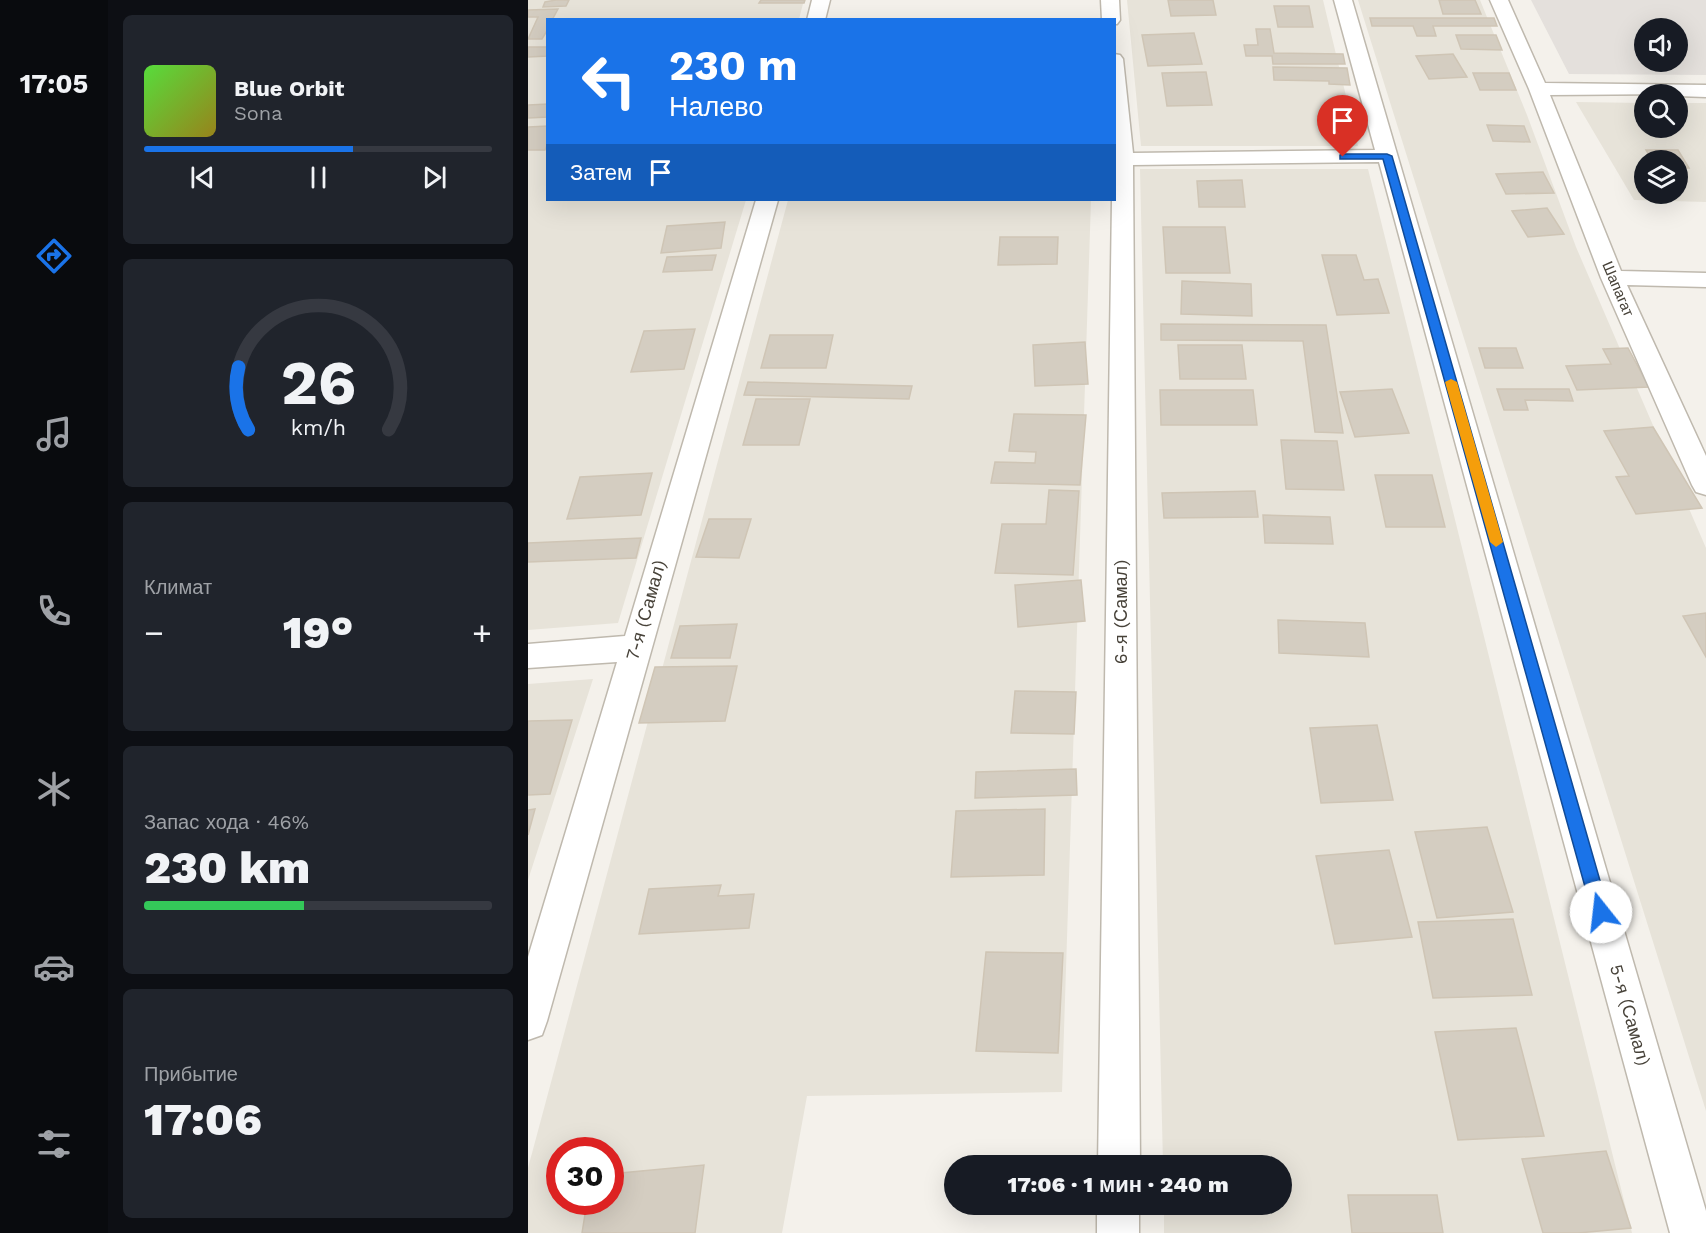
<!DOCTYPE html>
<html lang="ru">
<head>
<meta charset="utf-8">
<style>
  body { margin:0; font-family:"Work Sans",sans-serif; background:#20242c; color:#f1f3f6; height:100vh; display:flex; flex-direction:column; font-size:22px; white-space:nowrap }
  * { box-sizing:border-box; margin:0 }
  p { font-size:20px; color:#9ea1a6 }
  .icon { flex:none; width:33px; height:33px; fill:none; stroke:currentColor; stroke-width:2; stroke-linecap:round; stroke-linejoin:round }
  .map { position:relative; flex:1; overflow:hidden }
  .side { display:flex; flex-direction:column; gap:15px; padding:15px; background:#0d0f14; width:420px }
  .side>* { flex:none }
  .guide { position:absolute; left:18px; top:18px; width:570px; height:183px; border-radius:0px; box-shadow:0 6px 24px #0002; background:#1a73e8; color:#fff; overflow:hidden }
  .controls { position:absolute; left:1106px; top:18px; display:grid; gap:12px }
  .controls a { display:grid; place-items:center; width:54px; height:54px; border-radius:50%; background:#171b24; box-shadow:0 6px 24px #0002; font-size:30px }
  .speed { position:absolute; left:18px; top:1137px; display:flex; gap:12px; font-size:30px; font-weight:700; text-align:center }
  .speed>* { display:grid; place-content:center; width:78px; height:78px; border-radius:50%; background:#171b24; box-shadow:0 6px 24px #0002; line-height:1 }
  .speed .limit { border:9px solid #d22; background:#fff; color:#111 }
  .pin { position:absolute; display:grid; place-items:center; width:51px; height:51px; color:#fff; margin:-62px -26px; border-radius:50% 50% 50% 0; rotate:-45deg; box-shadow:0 0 6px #0007 }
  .pin .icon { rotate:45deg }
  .me { position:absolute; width:66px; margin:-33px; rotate:344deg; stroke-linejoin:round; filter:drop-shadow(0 0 4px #0008) }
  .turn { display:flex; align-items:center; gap:21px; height:126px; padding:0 24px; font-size:27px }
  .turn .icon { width:78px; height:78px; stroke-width:2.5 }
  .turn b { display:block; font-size:42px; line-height:51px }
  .then { display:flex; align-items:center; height:57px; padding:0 24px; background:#0003; gap:12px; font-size:22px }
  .big { font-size:45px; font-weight:800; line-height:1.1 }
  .side .tile { flex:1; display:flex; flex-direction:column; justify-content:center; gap:9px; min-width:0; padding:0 21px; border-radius:9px; background:#20242c }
  .side .dial { align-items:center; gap:0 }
  .dial svg { height:156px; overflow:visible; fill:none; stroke:#363941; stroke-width:7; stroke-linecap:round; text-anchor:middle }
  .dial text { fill:#f1f3f6; stroke:none }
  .song { display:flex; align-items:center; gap:18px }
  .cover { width:72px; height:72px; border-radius:9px; background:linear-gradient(135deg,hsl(110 70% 55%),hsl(50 70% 35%)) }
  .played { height:6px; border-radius:3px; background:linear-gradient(90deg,#1a73e8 60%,#363941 60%) }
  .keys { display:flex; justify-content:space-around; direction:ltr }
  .heat { display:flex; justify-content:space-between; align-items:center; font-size:33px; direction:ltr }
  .charge { height:9px; border-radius:4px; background:linear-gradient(90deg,#34c759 46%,#363941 0) }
  .trip { position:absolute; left:416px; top:1155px; width:348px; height:60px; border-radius:30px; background:#171b24; box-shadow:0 6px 24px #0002; font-weight:800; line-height:60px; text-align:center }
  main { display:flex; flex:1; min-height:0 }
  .menu { display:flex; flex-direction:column; width:108px; justify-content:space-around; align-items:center; background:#090b0e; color:#9ea1a6 }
  .menu .icon { width:42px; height:42px }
  .menu .current { color:#1a73e8 }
  .menu b { font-size:27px; color:#f1f3f6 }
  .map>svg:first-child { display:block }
  .residential { fill:#e7e3d9; fill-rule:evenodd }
  .industrial { fill:#e4e0dc; fill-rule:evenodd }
  .building { fill:#d4cdc1; stroke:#cfc5b5; stroke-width:1.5 }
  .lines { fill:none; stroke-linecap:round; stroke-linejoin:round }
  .minor-casing { stroke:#bfb9ae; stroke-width:3 }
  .minor { fill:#fff; fill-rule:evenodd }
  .route { fill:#1a73e8; stroke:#114b97; stroke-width:1.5 }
  .slow { fill:#f59e0b }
  .labels { text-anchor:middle; stroke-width:4.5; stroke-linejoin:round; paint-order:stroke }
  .far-street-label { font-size:15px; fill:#474239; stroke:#fff }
  .street-label { font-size:18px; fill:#474239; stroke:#fff }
</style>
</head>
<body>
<main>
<nav class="menu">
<b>17:05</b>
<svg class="icon current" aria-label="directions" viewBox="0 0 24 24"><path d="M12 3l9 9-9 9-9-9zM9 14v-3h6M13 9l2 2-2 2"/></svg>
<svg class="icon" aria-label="music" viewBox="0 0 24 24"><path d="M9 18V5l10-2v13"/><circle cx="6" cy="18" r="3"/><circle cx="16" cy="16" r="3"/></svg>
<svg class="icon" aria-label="phone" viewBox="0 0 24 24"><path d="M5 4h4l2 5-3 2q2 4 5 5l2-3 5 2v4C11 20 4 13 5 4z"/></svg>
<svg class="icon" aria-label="climate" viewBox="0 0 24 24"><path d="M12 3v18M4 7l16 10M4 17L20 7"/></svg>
<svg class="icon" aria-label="car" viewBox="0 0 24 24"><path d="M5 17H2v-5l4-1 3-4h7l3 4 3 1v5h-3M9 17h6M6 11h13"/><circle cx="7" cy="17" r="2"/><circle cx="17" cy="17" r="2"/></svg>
<svg class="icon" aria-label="filters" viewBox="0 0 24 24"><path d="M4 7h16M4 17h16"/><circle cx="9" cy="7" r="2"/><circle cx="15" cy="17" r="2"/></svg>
</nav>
<section class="side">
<div class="tile">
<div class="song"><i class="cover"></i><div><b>Blue Orbit</b><p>Sona</p></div></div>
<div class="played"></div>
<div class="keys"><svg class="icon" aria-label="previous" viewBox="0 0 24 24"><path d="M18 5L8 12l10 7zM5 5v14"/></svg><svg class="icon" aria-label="pause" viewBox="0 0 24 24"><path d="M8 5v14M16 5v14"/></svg><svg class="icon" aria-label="next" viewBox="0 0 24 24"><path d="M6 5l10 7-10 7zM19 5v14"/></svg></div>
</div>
<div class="tile dial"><svg viewBox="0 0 100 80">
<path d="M14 69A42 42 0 1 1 86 69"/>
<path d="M14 69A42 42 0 0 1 9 37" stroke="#1a73e8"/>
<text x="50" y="56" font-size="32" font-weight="700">26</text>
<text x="50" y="72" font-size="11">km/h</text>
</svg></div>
<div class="tile"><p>Климат</p>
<div class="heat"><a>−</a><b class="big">19°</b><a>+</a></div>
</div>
<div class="tile"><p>Запас хода · 46%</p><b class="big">230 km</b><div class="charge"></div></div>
<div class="tile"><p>Прибытие</p><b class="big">17:06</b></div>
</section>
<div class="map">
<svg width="1178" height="1233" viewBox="0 0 1178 1233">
  <rect width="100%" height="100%" fill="#f4f1eb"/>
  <path class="residential" d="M0 0H276L271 19 20 20V200H218L90 623 0 630Z
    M599 0H795L830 146H613Z
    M830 0H952L999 115 1048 247 1178 548V1111Z
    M1048 102 1116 103V128H1149V103H1178V202L1106 200ZM1116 160H1149V194H1116Z
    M612 169H840L1104 1233H636V1205L753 1204V1166L635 1165Z
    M260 200H563L534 1092 279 1096 254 1233H0V1168ZM32 1150H82V1202H32Z
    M65 679 0 880V684Z"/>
  <path class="industrial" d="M1003 0H1178V75L1041 74ZM1116 28H1149V62H1116Z"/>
  <path class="building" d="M28 0H41L38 6 15 7 17 2Z
    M233 0H277L276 3H231Z
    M640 0H685L688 15 643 16Z
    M911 0H947L953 14H915Z
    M746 6H781L785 27H750Z
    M30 9 24 20H20V29L14 39H0L10 17H0V10Z
    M842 18H966L969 26H905L908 36H889L885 26H844Z
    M728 29H742L746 53 815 54 817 64H745L744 56H718L716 45H730Z
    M666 33 674 64 620 66 614 35Z
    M928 35H968L974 50 933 49Z
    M0 47H20V56L0 57Z
    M925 54 939 77 901 79 888 56Z
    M745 67 819 68 822 85 801 84V81L746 80Z
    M678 72 684 105 639 106 634 73Z
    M945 73H981L988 90H952Z
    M20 104V117L0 118V105Z
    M959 125 996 126 1002 142 965 141Z
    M20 126V143L17 150H0V127Z
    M1118 150H1150L1161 168H1149V160H1124Z
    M1015 172 1026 193 978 194 968 174Z
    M714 180 717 207H671L669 181Z
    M1019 208 1036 234 1000 237 984 211Z
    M197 222 193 248 133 253 139 226Z
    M635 227H697L702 273H638Z
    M472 237H530L529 264 470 265Z
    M188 255 184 270 135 272 139 257Z
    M794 255H828L836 280 850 279 861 313 809 315Z
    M654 281 723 284 724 316 653 314Z
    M633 324 798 325 815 433 787 432 775 341 633 340Z
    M167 329 156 369 103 372 116 331Z
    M242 335H305L298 368H233Z
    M557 342 560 384 507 386 505 345Z
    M650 345H714L718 379H652Z
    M951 348H988L995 368H957Z
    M1100 348 1121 387 1049 390 1038 366 1083 364 1075 349Z
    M220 382 384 386 381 399 216 395Z
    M864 389 881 433 827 437 812 392Z
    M969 389H1041L1045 401 997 400 1000 410H976Z
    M632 390H725L729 425H633Z
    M228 399H282L271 445H215Z
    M486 414 558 415 552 485 463 483 467 462 507 463 508 452 481 451Z
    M1125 427 1174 508 1108 514 1088 477 1101 476 1076 431Z
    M753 440 809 441 816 490 758 489Z
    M124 473 113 515 39 519 52 477Z
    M847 475H904L917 527H858Z
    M521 490 551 491 545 575 467 573 474 524H518Z
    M727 491 730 517 636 518 634 493Z
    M735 515 802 517 805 544 737 543Z
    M181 519H223L211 558 168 557Z
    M113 538 108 558 0 562V543Z
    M553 580 557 621 490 627 487 585Z
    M1178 613V657L1155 616Z
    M750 620 837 623 841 657 751 653Z
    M209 624 202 658H143L152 626Z
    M209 666 197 721 111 723 127 667Z
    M487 691 548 692 546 734 483 733Z
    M44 720 22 794 0 795V721Z
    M849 725 865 800 793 803 782 728Z
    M548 769 549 795 447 798 448 772Z
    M7 809 0 835V810Z
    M517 809 516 875 423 877 428 811Z
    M959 827 985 912 909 918 887 832Z
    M861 850 884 937 807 944 788 856Z
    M193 885 190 896 226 894 221 928 111 934 121 889Z
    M985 919 1004 995 905 998 890 922Z
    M458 952 535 953 530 1053 448 1051Z
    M988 1028 1016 1136 930 1140 907 1032Z
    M1078 1151 1103 1228 1050 1233H1015L994 1159Z
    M176 1165 167 1233H54L59 1202H82V1174Z
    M820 1195H909L915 1233H824Z"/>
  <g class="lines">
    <defs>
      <path id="minor" d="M284 0H302L297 20H279Z
        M573 0H591L592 20 589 24H586V20H574Z
        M806 0H824L1178 1211V1233H1142L851 162 605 165 612 1166H570L584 200H586V54L592 55 595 59 605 153 847 150Z
        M962 0H980L1017 83 1178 85V97L1149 96V94L1022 95 1093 271 1178 273V287L1099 285 1178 456V495L1168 492 1164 485 1073 278 1001 89Z
        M228 200H250L19 1021 14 1035 0 1040V957L89 662 0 668V644L97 636Z
        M569 1204H611V1233H569Z"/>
    </defs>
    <use href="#minor" class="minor-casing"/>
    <use href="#minor" class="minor"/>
  </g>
  <path class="route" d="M815 154H859L864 156 1081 912 1078 918 1073 920 1067 918 1064 912 855 159H812V155Z"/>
  <path class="slow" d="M923 379 929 382 975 542 968 547 962 542 917 382Z"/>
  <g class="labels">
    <g class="far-street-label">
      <text transform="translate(1090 289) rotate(67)" y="5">Шапагат</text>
    </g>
    <g class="street-label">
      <text transform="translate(118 610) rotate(-74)" y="6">7-я (Самал)</text>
      <text transform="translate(593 612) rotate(-90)" y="6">6-я (Самал)</text>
      <text transform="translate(1102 1015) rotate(74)" y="6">5-я (Самал)</text>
    </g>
  </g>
</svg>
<div class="controls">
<a><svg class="icon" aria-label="sound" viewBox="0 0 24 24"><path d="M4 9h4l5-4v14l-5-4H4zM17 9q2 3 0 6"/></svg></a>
<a><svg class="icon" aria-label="search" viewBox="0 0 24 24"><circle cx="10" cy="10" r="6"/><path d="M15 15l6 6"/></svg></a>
<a><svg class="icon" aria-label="layers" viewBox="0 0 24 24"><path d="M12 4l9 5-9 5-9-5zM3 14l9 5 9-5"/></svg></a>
</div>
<div class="speed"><div class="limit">30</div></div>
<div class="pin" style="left:815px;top:157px;background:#d93025"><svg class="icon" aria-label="arrive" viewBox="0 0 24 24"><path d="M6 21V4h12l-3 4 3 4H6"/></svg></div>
<svg class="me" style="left:1073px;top:912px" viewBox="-20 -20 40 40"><circle r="19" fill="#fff"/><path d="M0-13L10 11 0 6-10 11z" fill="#1a73e8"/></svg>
<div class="trip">17:06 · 1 мин · 240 m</div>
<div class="guide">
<div class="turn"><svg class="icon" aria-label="left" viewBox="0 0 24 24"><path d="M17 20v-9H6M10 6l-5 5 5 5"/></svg><div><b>230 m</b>Налево</div></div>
<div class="then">Затем<svg class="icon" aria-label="arrive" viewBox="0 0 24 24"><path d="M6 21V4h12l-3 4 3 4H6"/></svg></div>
</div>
</div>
</main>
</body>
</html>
